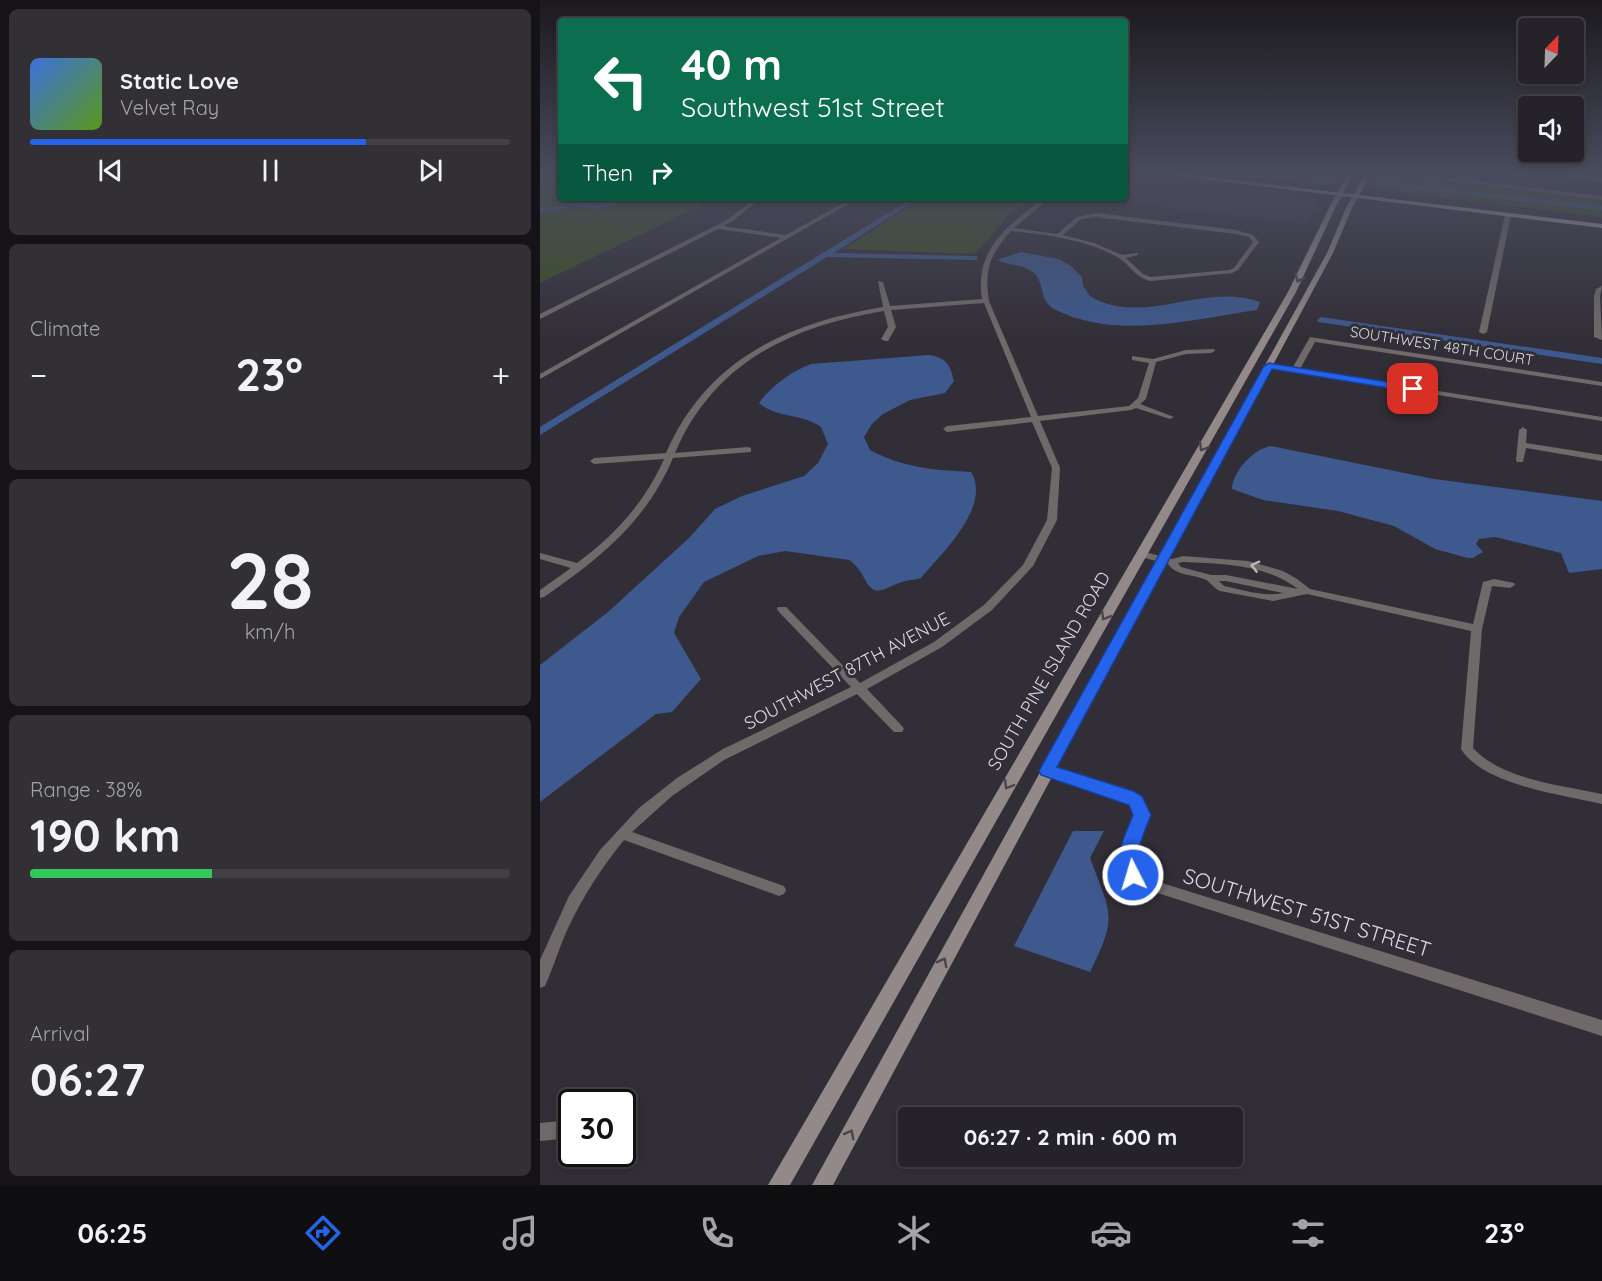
<!DOCTYPE html>
<html lang="en">
<head>
<meta charset="utf-8">
<style>
  body { margin:0; font-family:Quicksand,sans-serif; background:#322f35; color:#f1f3f6; height:100vh; display:flex; flex-direction:column; font-size:22px; white-space:nowrap }
  * { box-sizing:border-box; margin:0 }
  p { font-size:20px; color:#a4a4a8 }
  .icon { flex:none; width:33px; height:33px; fill:none; stroke:currentColor; stroke-width:2; stroke-linecap:round; stroke-linejoin:round }
  .map { position:relative; flex:1; overflow:hidden }
  .sheet { display:flex; flex-direction:column; gap:9px; padding:9px; background:#151317; width:540px }
  .sheet>* { flex:none }
  .guide { position:absolute; left:18px; top:18px; width:570px; height:183px; border-radius:6px; box-shadow:0 3px 9px #0003,0 0 0 2px #423f46; background:#0b6e4f; color:#fff; overflow:hidden }
  .needle { width:39px; rotate:23deg }
  .controls { position:absolute; left:978px; top:18px; display:grid; gap:12px }
  .controls a { display:grid; place-items:center; width:66px; height:66px; border-radius:6px; background:#262229; box-shadow:0 3px 9px #0003,0 0 0 2px #423f46; font-size:30px }
  .speed { position:absolute; left:18px; top:1089px; display:flex; gap:12px; font-size:30px; font-weight:700; text-align:center }
  .speed>* { display:grid; place-content:center; width:78px; height:78px; border-radius:50%; background:#262229; box-shadow:0 3px 9px #0003,0 0 0 2px #423f46; line-height:1 }
  .speed .limit { border:3px solid #111; border-radius:9px; background:#fff; color:#111 }
  .pin { position:absolute; display:grid; place-items:center; width:51px; height:51px; color:#fff; margin:-26px; border-radius:12px; box-shadow:0 3px 9px #0006 }
  .me { position:absolute; width:66px; margin:-33px; rotate:355deg; stroke-linejoin:round; filter:drop-shadow(0 0 4px #0008) }
  .turn { display:flex; align-items:center; gap:21px; height:126px; padding:0 24px; font-size:27px }
  .turn .icon { width:78px; height:78px; stroke-width:2.5 }
  .turn b { display:block; font-size:42px; line-height:51px }
  .then { display:flex; align-items:center; height:57px; padding:0 24px; background:#0003; gap:12px; font-size:22px }
  .big { font-size:45px; font-weight:700; line-height:1.1 }
  .sheet .widget { flex:1; display:flex; flex-direction:column; justify-content:center; gap:9px; min-width:0; padding:0 21px; border-radius:9px; background:#322f35 }
  .sheet .dial { align-items:center; gap:0 }
  .dial b { font-size:78px; line-height:1 }
  .song { display:flex; align-items:center; gap:18px }
  .cover { width:72px; height:72px; border-radius:9px; background:linear-gradient(135deg,hsl(220 70% 55%),hsl(90 70% 35%)) }
  .played { height:6px; border-radius:3px; background:linear-gradient(90deg,#2563eb 70%,#423f46 70%) }
  .keys { display:flex; justify-content:space-around; direction:ltr }
  .heat { display:flex; justify-content:space-between; align-items:center; font-size:33px; direction:ltr }
  .charge { height:9px; border-radius:4px; background:linear-gradient(90deg,#34c759 38%,#423f46 0) }
  .trip { position:absolute; left:358px; top:1107px; width:345px; height:60px; border-radius:6px; background:#262229; box-shadow:0 3px 9px #0003,0 0 0 2px #423f46; font-weight:700; line-height:60px; text-align:center }
  .tab-bar { display:flex; height:96px; justify-content:space-around; align-items:center; background:#0f0e10; color:#a4a4a8 }
  .tab-bar .icon { width:42px; height:42px }
  .tab-bar .selected { color:#2563eb }
  .tab-bar b { font-size:27px; color:#f1f3f6 }
  main { display:flex; flex:1; min-height:0 }
  .map>svg:first-child { display:block }
  .built { fill:#3c3644 }
  .green { fill:#3c4f20 }
  .water { fill:#3d598d }
  .lines { fill:none; stroke-linecap:round; stroke-linejoin:round }
  .stream { stroke:#3d598d; stroke-width:2 }
  .canal { fill:#3d598d; fill-rule:evenodd }
  .minor { fill:#6f6969; fill-rule:evenodd }
  .tertiary { fill:#6f6969; fill-rule:evenodd }
  .secondary { fill:#928988; fill-rule:evenodd }
  .primary { fill:#aca1a0; fill-rule:evenodd }
  .oneway { stroke:#4a454b }
  .oneway2 { stroke:#bab6ba }
  .route { fill:#2563eb; stroke:#184099; stroke-width:1.5 }
  .labels { text-anchor:middle; stroke-width:6; stroke-linejoin:round; paint-order:stroke }
  .far-street-label { font-size:15px; fill:#dad7dd; stroke:#322e37 }
  .street-label { font-size:18px; fill:#dad7dd; stroke:#322e37 }
  .near-street-label { font-size:21px; fill:#dad7dd; stroke:#322e37 }
</style>
</head>
<body>
<main>
<section class="sheet">
<div class="widget">
<div class="song"><i class="cover"></i><div><b>Static Love</b><p>Velvet Ray</p></div></div>
<div class="played"></div>
<div class="keys"><svg class="icon" aria-label="previous" viewBox="0 0 24 24"><path d="M18 5L8 12l10 7zM5 5v14"/></svg><svg class="icon" aria-label="pause" viewBox="0 0 24 24"><path d="M8 5v14M16 5v14"/></svg><svg class="icon" aria-label="next" viewBox="0 0 24 24"><path d="M6 5l10 7-10 7zM19 5v14"/></svg></div>
</div>
<div class="widget"><p>Climate</p>
<div class="heat"><a>−</a><b class="big">23°</b><a>+</a></div>
</div>
<div class="widget dial"><b>28</b><p>km/h</p></div>
<div class="widget"><p>Range · 38%</p><b class="big">190 km</b><div class="charge"></div></div>
<div class="widget"><p>Arrival</p><b class="big">06:27</b></div>
</section>
<div class="map">
<svg width="1062" height="1185" viewBox="0 0 1062 1185">
  <rect width="100%" height="100%" fill="#322e37"/>
  <path class="built" d="M586 174 683 188 781 199 765 225 552 198H585Z"/>
  <path class="green" d="M0 174H21V198H168L160 206 0 283Z
    M691 174H801L795 183 784 185Z
    M846 175 1062 200V217L839 190 829 186 834 176Z
    M382 198H494L469 215 435 254 304 249Z"/>
  <path class="water" d="M48 198H95L58 209 25 205Z
    M481 252 519 259 531 266 542 277 543 286 550 296C602 328 664 281 720 302L717 310C652 319 576 341 514 309 499 300 505 285 495 274 487 265 468 265 457 260Z
    M389 355C406 358 410 364 414 381L405 393 370 400 343 414 332 424 324 437 330 450C363 468 395 470 431 472 452 506 402 553 381 578 375 580 368 580 362 582 349 585 337 599 327 583 322 574 318 566 309 560L245 551 218 556 164 582 139 617 134 633 161 679 132 712 116 714 0 802V665L68 612 149 538 175 509 202 496 264 476 278 463 288 444 281 427C262 413 236 418 219 403 231 386 252 371 271 364Z
    M731 446 894 479 1062 501V569L1029 573 1021 553 955 537 939 539 936 544 943 552 933 558H928L895 549 854 526 798 511 723 500 692 489C693 471 713 449 731 446Z
    M533 831H564L550 858C571 914 578 916 550 972L474 946Z"/>
  <g class="lines">
    <path class="stream" d="M16 174 13 176 21 179"/>
    <path class="canal" d="M756 174H780L800 178 797 180Z
      M830 181 1062 206V210L832 184Z
      M372 198H380L294 253 434 256H437V260L287 257 0 435V427Z
      M29 205 31 206V208L0 213V209Z
      M781 317 1062 358V364L778 322 777 320Z"/>
    <path class="minor" d="M1030 174 1062 178V182L1028 177Z
      M216 198H222L191 222 183 226 246 235 312 198H319L0 379V374L241 238 178 229 2 318 0 319V314L187 220Z
      M504 198H510L474 228 517 234 537 217 556 213 696 230 713 235 719 242 698 270 692 273 611 281C594 277 591 265 577 257 545 239 506 235 471 231 450 254 444 270 449 301L498 416 589 406 598 398 609 363 592 360V356L613 359 646 350 674 349 675 351 671 353 646 354 616 362 606 399 600 404 634 417 630 419 596 408 591 410 500 421 520 468 517 520 493 566 452 610 402 647 327 689 362 726 364 729 362 732H354L317 694 184 760 132 796 92 832 244 886 246 890 244 894 239 896 84 840C62 867 44 895 29 926 20 945 14 966 5 986L0 988V960L29 896 60 850 99 808 137 778 183 749 311 687 238 611 237 609 238 607H246L320 683 394 642 444 605 483 565 507 520 512 468 492 422 407 432 403 429 407 426 491 417 444 303 351 310 356 327 348 341H345L341 339 348 327 344 311C252 326 174 362 135 453L208 447 211 448V452L133 458C106 522 59 559 4 597L0 598V590L31 568 0 559V553L37 563C75 535 105 502 124 459L54 464 50 461 54 458 126 453C167 359 247 323 343 307L338 281 343 282 350 306 442 299C434 250 468 225 504 198ZM556 217 696 234 709 237 713 242 694 268 689 270 611 277 603 274 586 258 598 255V253L582 255 554 243 523 235 541 219Z
      M968 213 971 215 947 332 943 334 939 332 965 215Z
      M1062 286 1060 296 1062 340 1054 337V296L1056 289Z
      M770 337 1062 382V386L775 342 760 369 1062 417V421L729 368 725 366 729 364 753 367Z
      M983 427 987 430 986 443 1062 455V461L986 448 983 462H977L976 460 979 430Z
      M601 551 632 559 643 556 708 561 743 571 757 579 770 589 933 624 943 582 954 579 974 583 975 585 970 588 952 586 942 629 933 748C962 780 1022 785 1062 794V804C1023 795 943 785 921 749L931 631 767 594 733 601 680 591C674 589 671 582 664 579 651 574 637 576 628 564L597 556 596 554ZM643 562C683 564 725 564 758 589L686 575H671L641 567 638 563ZM679 581H686L743 593C723 597 703 590 684 586Z
      M507 766 591 791 601 797 609 815C601 842 583 857 609 879L1062 1020V1036L599 887C569 861 586 846 595 815L591 804 582 799 502 774 501 771 502 768Z
      M32 1120V1138L0 1141V1123Z"/>
    <path class="tertiary" d="M854 174H874L1062 196V200Z"/>
    <path class="secondary" d="M808 174H814L796 206 756 292 250 1185H228L748 292 790 206Z
      M825 174H831L812 208 793 253 293 1185H272L787 253 806 208Z"/>
    <path class="primary" d="M622 174H645L1062 224V228Z"/>
  </g>
  <defs><path id="oneway-chevron" d="M-2-3.5L2.5 0L-2 3.5" fill="none" stroke-width="1.6" stroke-linecap="round" stroke-linejoin="round" transform="scale(1.5)"/></defs>
  <g class="oneway">
    <use href="#oneway-chevron" transform="translate(759 278) rotate(115)"/>
    <use href="#oneway-chevron" transform="translate(663 447) rotate(120)"/>
    <use href="#oneway-chevron" transform="translate(565 616) rotate(120)"/>
    <use href="#oneway-chevron" transform="translate(468 785) rotate(120)"/>
    <use href="#oneway-chevron" transform="translate(403 962) rotate(-62)"/>
    <use href="#oneway-chevron" transform="translate(310 1134) rotate(-62)"/>
  </g>
  <use class="oneway2" href="#oneway-chevron" transform="translate(715 566) rotate(-166)"/>
  <linearGradient id="sky" x2="0" y2="1"><stop stop-color="#1c191e"/><stop offset="0.51" stop-color="#494c5e"/><stop offset="1" stop-color="#494c5e" stop-opacity="0"/></linearGradient>
  <rect width="1062" height="340" fill="url(#sky)"/>
  <path class="route" d="M729 363 873 386 878 389 873 392 732 369 517 767 593 791 602 796 611 815C603 836 592 855 602 875L599 881 593 883 586 881C571 857 584 839 593 815L589 805 501 775 499 771 724 366Z"/>
  <g class="labels">
    <g class="far-street-label">
      <text transform="translate(902 346) rotate(9)" y="5">SOUTHWEST 48TH COURT</text>
    </g>
    <g class="street-label">
      <text transform="translate(307 671) rotate(-28)" y="6">SOUTHWEST 87TH AVENUE</text>
      <text transform="translate(509 671) rotate(-60)" y="6">SOUTH PINE ISLAND ROAD</text>
    </g>
    <g class="near-street-label">
      <text transform="translate(767 913) rotate(17)" y="7">SOUTHWEST 51ST STREET</text>
    </g>
  </g>
</svg>
<div class="controls">
<a><svg class="needle" viewBox="-14 -14 28 28"><path d="M0-13l5 13h-10z" fill="#e53935"/><path d="M0 13l5-13h-10z" fill="#a4a4a8"/></svg></a>
<a><svg class="icon" aria-label="sound" viewBox="0 0 24 24"><path d="M4 9h4l5-4v14l-5-4H4zM17 9q2 3 0 6"/></svg></a>
</div>
<div class="speed"><div class="limit">30</div></div>
<div class="pin" style="left:873px;top:389px;background:#d93025"><svg class="icon" aria-label="arrive" viewBox="0 0 24 24"><path d="M6 21V4h12l-3 4 3 4H6"/></svg></div>
<svg class="me" style="left:593px;top:875px" viewBox="-20 -20 40 40"><circle r="17" fill="#2563eb" stroke="#fff" stroke-width="3"/><path d="M0-11L8 9 0 5-8 9z" fill="#fff"/></svg>
<div class="trip">06:27 · 2 min · 600 m</div>
<div class="guide">
<div class="turn"><svg class="icon" aria-label="left" viewBox="0 0 24 24"><path d="M17 20v-9H6M10 6l-5 5 5 5"/></svg><div><b>40 m</b>Southwest 51st Street</div></div>
<div class="then">Then<svg class="icon" aria-label="right" viewBox="0 0 24 24"><path d="M7 20v-9h11M14 6l5 5-5 5"/></svg></div>
</div>
</div>
</main>
<nav class="tab-bar">
<b>06:25</b>
<svg class="icon selected" aria-label="directions" viewBox="0 0 24 24"><path d="M12 3l9 9-9 9-9-9zM9 14v-3h6M13 9l2 2-2 2"/></svg>
<svg class="icon" aria-label="music" viewBox="0 0 24 24"><path d="M9 18V5l10-2v13"/><circle cx="6" cy="18" r="3"/><circle cx="16" cy="16" r="3"/></svg>
<svg class="icon" aria-label="phone" viewBox="0 0 24 24"><path d="M5 4h4l2 5-3 2q2 4 5 5l2-3 5 2v4C11 20 4 13 5 4z"/></svg>
<svg class="icon" aria-label="climate" viewBox="0 0 24 24"><path d="M12 3v18M4 7l16 10M4 17L20 7"/></svg>
<svg class="icon" aria-label="car" viewBox="0 0 24 24"><path d="M5 17H2v-5l4-1 3-4h7l3 4 3 1v5h-3M9 17h6M6 11h13"/><circle cx="7" cy="17" r="2"/><circle cx="17" cy="17" r="2"/></svg>
<svg class="icon" aria-label="filters" viewBox="0 0 24 24"><path d="M4 7h16M4 17h16"/><circle cx="9" cy="7" r="2"/><circle cx="15" cy="17" r="2"/></svg>
<b>23°</b>
</nav>
</body>
</html>
